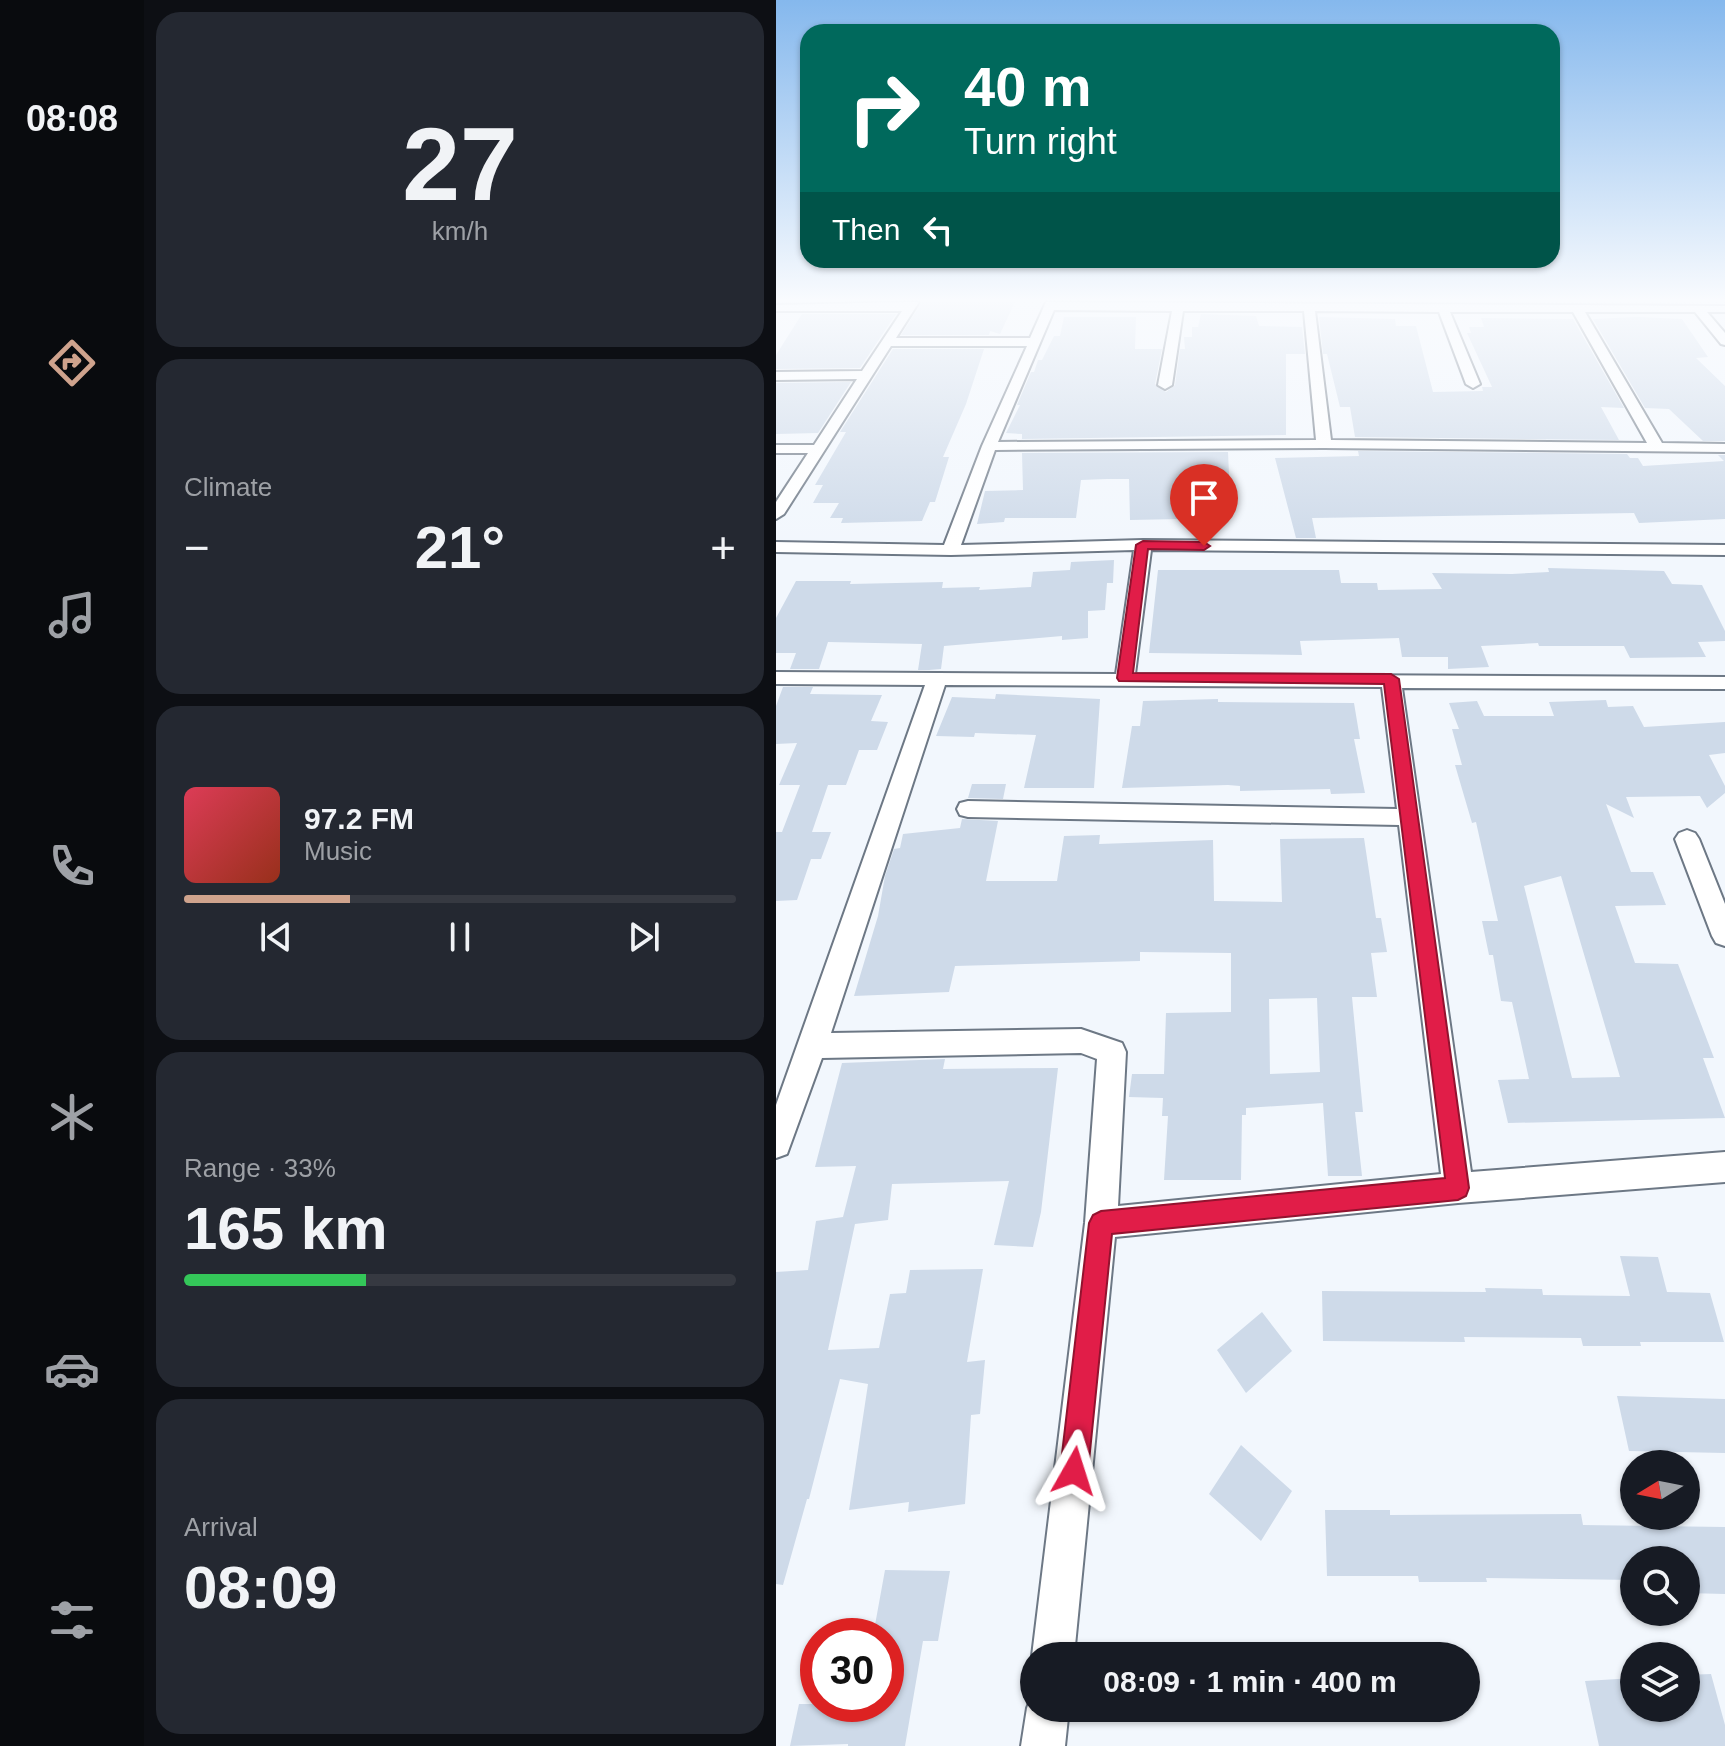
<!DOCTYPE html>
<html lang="en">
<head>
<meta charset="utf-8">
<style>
  body { margin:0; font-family:Arial,sans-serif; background:#242831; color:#f1f3f6; height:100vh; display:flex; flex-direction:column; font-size:30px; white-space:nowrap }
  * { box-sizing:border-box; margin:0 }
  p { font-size:26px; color:#9ea1a6 }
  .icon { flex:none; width:44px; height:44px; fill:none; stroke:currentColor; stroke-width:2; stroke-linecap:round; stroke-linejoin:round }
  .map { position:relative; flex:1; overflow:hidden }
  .sheet { display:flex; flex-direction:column; gap:12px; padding:12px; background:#0d0f14; width:632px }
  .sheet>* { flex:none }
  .top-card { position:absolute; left:24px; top:24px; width:760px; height:244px; border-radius:24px; box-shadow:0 2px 6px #0004; background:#00695c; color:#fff; overflow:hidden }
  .needle { width:52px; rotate:260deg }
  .controls { position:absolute; left:844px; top:1450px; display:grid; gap:16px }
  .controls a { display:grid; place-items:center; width:80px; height:80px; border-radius:50%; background:#171b24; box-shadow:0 2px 6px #0004; font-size:40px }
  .speed { position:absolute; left:24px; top:1618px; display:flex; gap:16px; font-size:40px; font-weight:700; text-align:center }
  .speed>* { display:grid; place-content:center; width:104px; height:104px; border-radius:50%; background:#171b24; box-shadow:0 2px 6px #0004; line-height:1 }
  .speed .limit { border:12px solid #d22; background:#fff; color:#111 }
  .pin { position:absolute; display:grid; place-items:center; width:68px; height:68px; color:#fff; margin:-82px -34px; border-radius:50% 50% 50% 0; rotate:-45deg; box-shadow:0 0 8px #0007 }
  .pin .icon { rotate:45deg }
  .me { position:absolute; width:88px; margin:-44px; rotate:6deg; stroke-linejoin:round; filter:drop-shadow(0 0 6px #0008) }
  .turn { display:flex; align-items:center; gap:28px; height:168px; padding:0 32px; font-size:36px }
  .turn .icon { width:104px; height:104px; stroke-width:2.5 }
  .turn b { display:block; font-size:56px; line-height:68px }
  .then { display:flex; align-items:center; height:76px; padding:0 32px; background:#0003; gap:16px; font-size:30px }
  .big { font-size:60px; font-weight:800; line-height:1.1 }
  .sheet .card { flex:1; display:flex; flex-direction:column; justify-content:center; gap:12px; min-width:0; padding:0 28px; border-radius:24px; background:#242831 }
  .sheet .dial { align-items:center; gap:0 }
  .dial b { font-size:104px; line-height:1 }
  .song { display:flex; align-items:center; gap:24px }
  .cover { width:96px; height:96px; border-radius:12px; background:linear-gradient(135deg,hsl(350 70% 55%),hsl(10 70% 35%)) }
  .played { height:8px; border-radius:4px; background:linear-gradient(90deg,#cfa38d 30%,#363941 30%) }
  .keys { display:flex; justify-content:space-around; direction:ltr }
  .heat { display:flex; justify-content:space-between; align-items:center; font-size:44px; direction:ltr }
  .charge { height:12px; border-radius:6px; background:linear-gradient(90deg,#34c759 33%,#363941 0) }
  .trip { position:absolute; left:244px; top:1642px; width:460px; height:80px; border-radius:40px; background:#171b24; box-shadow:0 2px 6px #0004; font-weight:800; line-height:80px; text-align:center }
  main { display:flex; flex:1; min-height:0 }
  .dock { display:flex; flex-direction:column; width:144px; justify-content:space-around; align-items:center; background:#090b0e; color:#9ea1a6 }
  .dock .icon { width:56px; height:56px }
  .dock .selected { color:#cfa38d }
  .dock b { font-size:36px; color:#f1f3f6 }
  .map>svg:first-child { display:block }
  .building { fill:#cedae9; fill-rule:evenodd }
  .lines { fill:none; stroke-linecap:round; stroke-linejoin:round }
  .street-casing { stroke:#6d7885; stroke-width:4 }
  .street { fill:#fff; fill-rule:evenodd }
  .route { fill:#e11d48; stroke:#92132f; stroke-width:2 }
</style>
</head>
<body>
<main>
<nav class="dock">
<b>08:08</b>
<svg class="icon selected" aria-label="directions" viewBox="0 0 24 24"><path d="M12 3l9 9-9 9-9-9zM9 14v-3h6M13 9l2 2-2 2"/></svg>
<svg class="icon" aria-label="music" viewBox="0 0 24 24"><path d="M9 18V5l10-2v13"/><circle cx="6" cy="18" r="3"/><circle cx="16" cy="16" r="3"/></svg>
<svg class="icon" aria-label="phone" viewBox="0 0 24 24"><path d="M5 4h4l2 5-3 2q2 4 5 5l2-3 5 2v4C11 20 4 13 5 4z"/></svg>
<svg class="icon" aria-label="climate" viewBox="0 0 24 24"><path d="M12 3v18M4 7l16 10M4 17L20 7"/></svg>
<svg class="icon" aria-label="car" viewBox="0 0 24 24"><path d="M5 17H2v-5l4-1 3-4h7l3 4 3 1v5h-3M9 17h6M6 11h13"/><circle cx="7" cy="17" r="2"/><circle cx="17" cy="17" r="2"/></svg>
<svg class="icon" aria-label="filters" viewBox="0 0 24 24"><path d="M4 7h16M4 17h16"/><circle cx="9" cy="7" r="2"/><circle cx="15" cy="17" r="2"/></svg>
</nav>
<section class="sheet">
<div class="card dial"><b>27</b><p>km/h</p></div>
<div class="card"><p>Climate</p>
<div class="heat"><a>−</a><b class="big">21°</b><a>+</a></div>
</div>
<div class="card">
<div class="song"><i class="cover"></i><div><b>97.2 FM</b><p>Music</p></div></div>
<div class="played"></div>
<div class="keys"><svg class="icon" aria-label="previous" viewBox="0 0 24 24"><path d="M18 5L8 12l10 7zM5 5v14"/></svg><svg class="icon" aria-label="pause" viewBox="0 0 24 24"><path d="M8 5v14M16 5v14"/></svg><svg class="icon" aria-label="next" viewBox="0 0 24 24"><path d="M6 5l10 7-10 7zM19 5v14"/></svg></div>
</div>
<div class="card"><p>Range · 33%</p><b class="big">165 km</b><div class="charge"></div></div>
<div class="card"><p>Arrival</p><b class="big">08:09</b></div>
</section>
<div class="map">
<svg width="949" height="1746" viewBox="0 0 949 1746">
  <rect width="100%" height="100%" fill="#f2f7fd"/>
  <path class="building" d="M146 302H239L224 334 214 331 213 335H125Z
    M26 314H120L84 368 0 369V355Z
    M425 314 480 316 483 326 526 327 529 354H510V435L246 439V434L230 433 244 405H241L255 372H258L262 360H266L278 336H284L288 317H360L359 349H386L379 384 390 392 399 385 404 349H409L408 337H416V327H422Z
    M543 317 619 319 620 326H640L657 392 707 391 706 387H716L691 333H695L693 327H708L705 318 797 319 848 408 825 407 843 440 579 437 574 407H564L551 354H547Z
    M862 317 906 319 932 357 920 358 949 386V441H927L893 409 869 408 817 319Z
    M117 349H208L190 404 167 457H173L159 502H154L146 521 65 523 67 518H54L63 503H37L47 485H39L70 432H64Z
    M75 382 42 433 0 434V383Z
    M582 451 851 454 854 458H862L867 466 948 461 942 455H949V519L863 523 858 513 536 518 540 538H520L499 458 583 456Z
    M452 452 455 518 354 520 353 479H331L305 480 300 518H229L228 522 201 524 209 491 247 490 246 453Z
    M338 560 337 583H331L329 610 312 611V638L286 640V636L168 646 165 669 153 670H142L146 644 52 642 43 669H14L20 653H0V618L20 581H75L74 584 167 582 166 588 204 587 203 590 255 587 257 572 294 570 295 562Z
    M772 568 888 571 896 584 926 585 949 631V641L922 642 930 657 854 658 848 646H763L762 643 705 646 713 667 672 669V657H626L623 638 524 641 526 655 373 653 382 570H563L565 583H601L602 590 666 589 656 573 736 574 773 572Z
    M7 687H37L34 694 106 695 95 721 112 722 101 750H83L70 785H52L36 832H55L45 859H35L21 900 0 901V832H6L24 785H3L21 743 0 744V706Z
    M220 694 324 699 318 788H248L260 735 199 733 198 737 160 736 176 697 219 699Z
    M442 699V702L578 703 584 739H578L589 793 555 794 554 789 464 791V786L452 785 346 788 356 726H364L367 701Z
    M830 700 832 707 857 706 868 727 949 722V753L933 755 949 786V793L931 808 924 796 850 797 858 818 830 804 855 872H877L890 905 839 906 859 963 902 964 938 1058H927L949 1118 732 1123 722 1080 753 1079 736 1002 725 1001 717 955H713L706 921H722L700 822 696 823 679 765H686L676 729H683L673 703 701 701 708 716H778L773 702ZM785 876 844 1077 796 1078 748 886Z
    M196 784H230L227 799 192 798Z
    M186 819 222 821 210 881H281L288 836 324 835 323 844 437 840 438 901 506 902 504 839 588 838 600 918H605L611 952 595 953 601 997H576L587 1112H579L586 1176H552L547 1103 470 1108V1115H466L465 1180H388L392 1116H386L387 1098 353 1097 356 1074H388L390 1013 455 1012V953L364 952V961L179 966 173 992 78 996 102 916 109 876 118 849 124 848 127 834 184 828ZM541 998 544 1072 494 1074 493 999Z
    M169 1059 167 1069 282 1068 265 1212 257 1247 218 1245 233 1181 116 1184 112 1220 79 1224 52 1350 103 1348 114 1294 130 1293 134 1270 207 1269 191 1362 209 1360 204 1414 195 1415 189 1504 132 1512 133 1502 73 1510 92 1384 64 1379 33 1499H31L7 1585 0 1584V1272L32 1270 40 1221 67 1217 80 1166 39 1167 66 1063Z
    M844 1256 882 1257 891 1292 934 1293 948 1342H864L865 1346H807L805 1338 688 1337 689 1342 547 1341 546 1291 710 1292 709 1288 766 1289 767 1295 854 1296Z
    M486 1312 516 1351 470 1393 441 1350Z
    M841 1396 949 1399V1453L853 1451Z
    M465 1445 516 1491 485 1541 433 1494Z
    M549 1510H614V1515L805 1514 807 1525 949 1527V1594L910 1593V1560H858V1580L710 1578 711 1582H643L642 1576H551Z
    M109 1570 174 1571 162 1641H147L129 1746H72V1744L14 1746 23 1704H110V1636H97Z
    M935 1674 949 1725V1746H823L809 1681 858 1678V1708H910V1675Z"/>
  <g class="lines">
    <defs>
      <path id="street" d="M131 302H143L120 338H254L270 302 949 306V312H931L949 333V345L945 344 919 312H809L886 443 949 444V452L548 448 219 450 185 545 367 540 949 545V555L375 550 359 674 949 677V689L626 688 695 1172 949 1152V1182L682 1203 339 1237 298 1656H258V1660L256 1656 309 1223 321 1059 305 1053 46 1058 11 1154 0 1158V1105L149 685 0 684V672L340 674 358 550 175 555 0 552V542L168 545 206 446 251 346H115L8 514 0 519V502L32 453H0V445H38L81 379 0 380V372L86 371 126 311H0V305ZM278 310 396 311 382 385 389 389 396 385 407 311H528L540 440 222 442ZM539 311 663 312 690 384 697 388 704 384 674 312H797L871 443 555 440ZM169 685 606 687 621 809 192 801 184 803 181 809 184 815 192 817 623 825 665 1174 342 1206 350 1052 346 1043 305 1029 55 1033Z
        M911 830 919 833 923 839 949 904V946L940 943 936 936 899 839 903 833Z
        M257 1693 258 1708H293L289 1746H245L251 1708Z"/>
    </defs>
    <use href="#street" class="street-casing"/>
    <use href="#street" class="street"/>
  </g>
  <linearGradient id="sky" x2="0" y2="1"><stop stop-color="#85b8ed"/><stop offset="0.55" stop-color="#f9fbfe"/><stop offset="1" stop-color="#f9fbfe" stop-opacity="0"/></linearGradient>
  <rect width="949" height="546" fill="url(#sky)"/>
  <path class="route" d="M367 541 428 542 434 546 428 550 372 549 357 673 615 674 623 679 693 1188 690 1196 682 1200 336 1234 312 1471 308 1481 298 1485 288 1481 284 1471 313 1223 317 1215 325 1211 669 1178 608 684 343 681 341 678 360 545Z"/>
</svg>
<div class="controls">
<a><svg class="needle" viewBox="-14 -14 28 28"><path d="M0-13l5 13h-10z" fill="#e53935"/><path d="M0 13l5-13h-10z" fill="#9ea1a6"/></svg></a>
<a><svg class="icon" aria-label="search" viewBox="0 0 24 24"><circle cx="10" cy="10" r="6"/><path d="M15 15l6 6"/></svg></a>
<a><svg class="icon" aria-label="layers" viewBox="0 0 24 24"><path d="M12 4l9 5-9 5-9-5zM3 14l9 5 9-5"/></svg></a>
</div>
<div class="speed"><div class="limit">30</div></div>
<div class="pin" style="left:428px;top:546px;background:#d93025"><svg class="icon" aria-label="arrive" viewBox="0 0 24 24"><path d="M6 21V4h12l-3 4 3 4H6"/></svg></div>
<svg class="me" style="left:298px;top:1471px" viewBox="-20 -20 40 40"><path d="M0-17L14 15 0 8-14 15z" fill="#e11d48" stroke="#fff" stroke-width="4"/></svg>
<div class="trip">08:09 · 1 min · 400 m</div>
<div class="top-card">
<div class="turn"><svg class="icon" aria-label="right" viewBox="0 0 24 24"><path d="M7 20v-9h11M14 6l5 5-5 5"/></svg><div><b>40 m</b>Turn right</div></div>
<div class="then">Then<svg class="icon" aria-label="left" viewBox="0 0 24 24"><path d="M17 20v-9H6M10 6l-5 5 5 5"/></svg></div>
</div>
</div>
</main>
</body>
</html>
